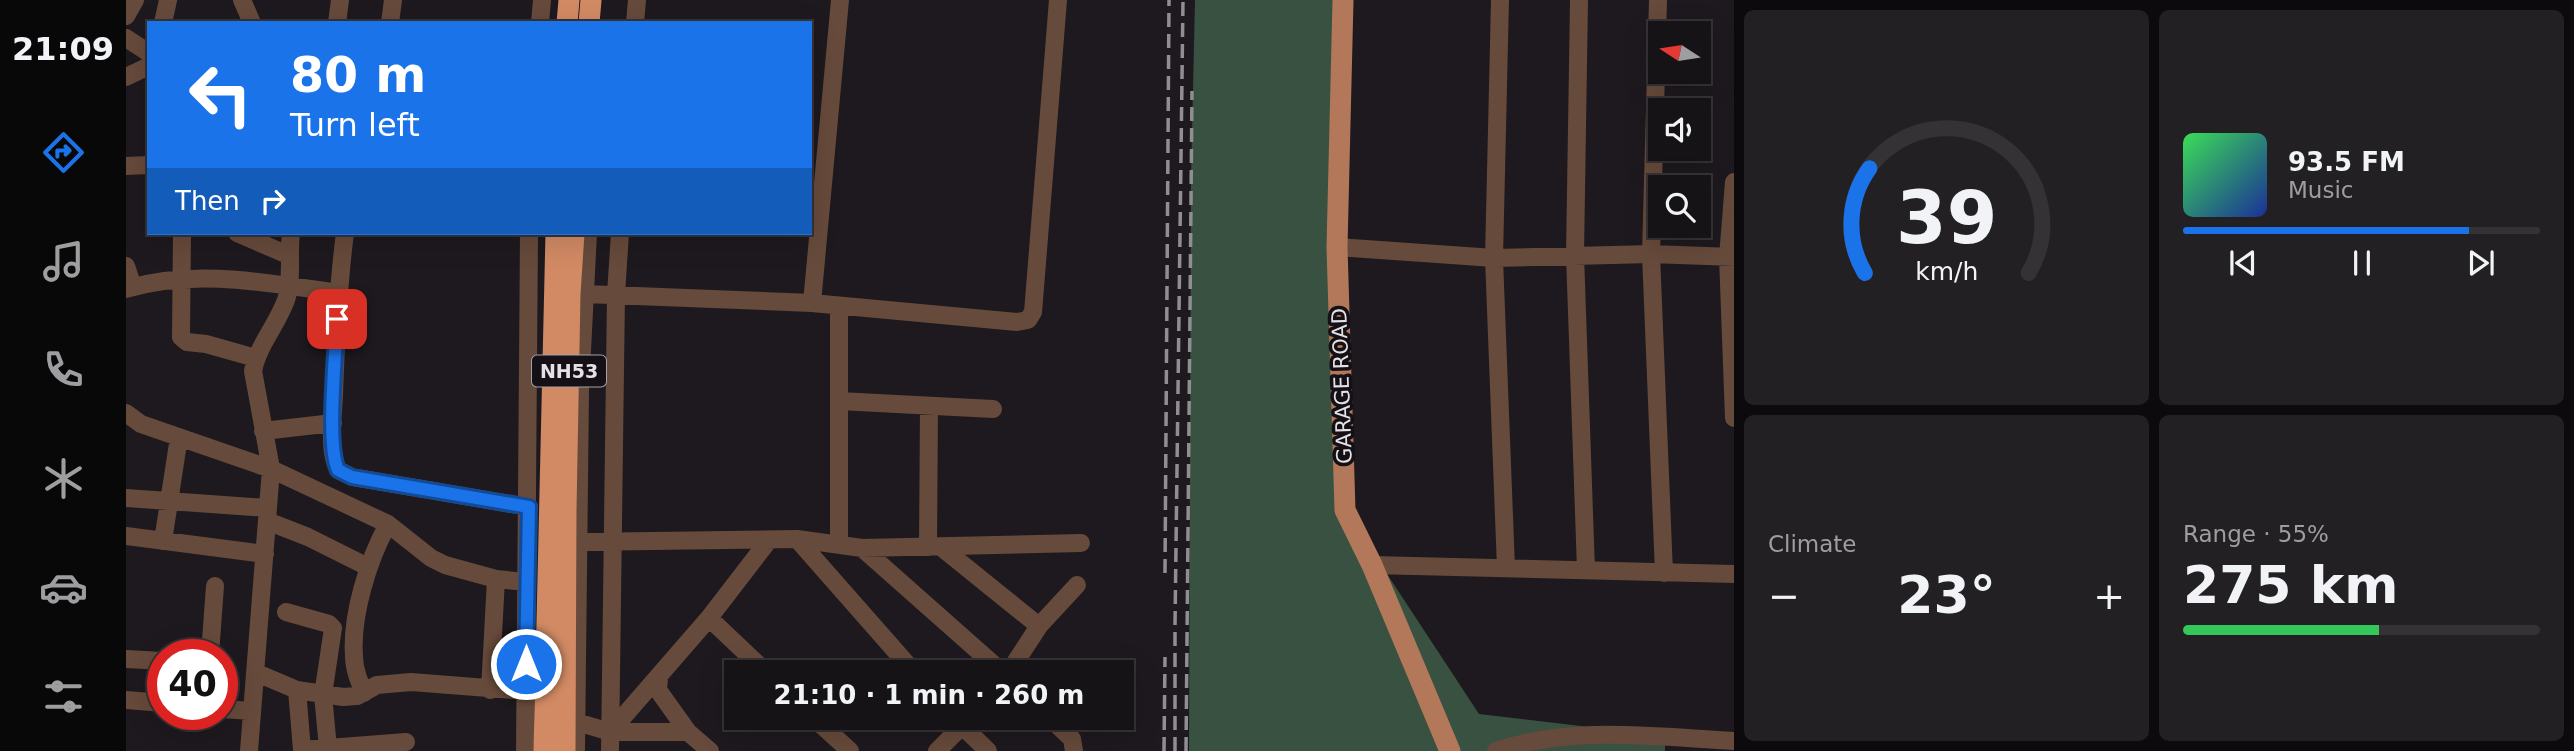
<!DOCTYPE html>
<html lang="en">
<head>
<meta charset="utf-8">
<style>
  body { margin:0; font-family:"DejaVu Sans",sans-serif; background:#232023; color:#f1f3f6; height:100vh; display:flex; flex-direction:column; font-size:26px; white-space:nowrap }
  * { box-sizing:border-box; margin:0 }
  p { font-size:23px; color:#9e9ea1 }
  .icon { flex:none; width:38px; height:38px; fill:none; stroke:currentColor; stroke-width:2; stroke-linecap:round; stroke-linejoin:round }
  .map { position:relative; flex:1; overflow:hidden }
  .sheet { display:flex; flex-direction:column; gap:10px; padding:10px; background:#0c0a0c; width:840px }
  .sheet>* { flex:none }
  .guide { position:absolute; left:21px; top:21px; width:665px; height:214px; border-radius:0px; box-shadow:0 7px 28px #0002,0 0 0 2px #353235; background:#1a73e8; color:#fff; overflow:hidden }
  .needle { width:46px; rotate:282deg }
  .controls { position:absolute; left:1522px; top:21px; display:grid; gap:14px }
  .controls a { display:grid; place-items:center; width:63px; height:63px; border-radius:0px; background:#161316; box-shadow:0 7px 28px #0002,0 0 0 2px #353235; font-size:35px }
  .speed { position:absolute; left:21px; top:639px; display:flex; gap:14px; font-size:35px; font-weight:700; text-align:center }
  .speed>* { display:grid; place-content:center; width:91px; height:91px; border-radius:50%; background:#161316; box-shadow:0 7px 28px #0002,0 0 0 2px #353235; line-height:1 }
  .speed .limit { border:10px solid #d22; background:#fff; color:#111 }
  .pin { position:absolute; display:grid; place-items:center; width:60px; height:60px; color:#fff; margin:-30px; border-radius:14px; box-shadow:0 4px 10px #0006 }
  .me { position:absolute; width:77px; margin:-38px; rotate:0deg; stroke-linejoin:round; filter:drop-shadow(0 0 5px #0008) }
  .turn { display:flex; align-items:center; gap:24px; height:147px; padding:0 28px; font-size:32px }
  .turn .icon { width:91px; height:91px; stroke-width:2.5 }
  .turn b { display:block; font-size:49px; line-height:60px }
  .then { display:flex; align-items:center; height:66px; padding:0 28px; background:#0003; gap:14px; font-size:26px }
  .big { font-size:52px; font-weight:600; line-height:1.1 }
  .sheet .card { flex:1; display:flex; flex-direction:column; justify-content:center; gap:10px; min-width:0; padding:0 24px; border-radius:10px; background:#232023 }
  .sheet .dial { align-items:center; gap:0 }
  .dial svg { height:182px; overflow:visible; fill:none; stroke:#353235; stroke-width:7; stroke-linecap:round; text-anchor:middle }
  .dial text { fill:#f1f3f6; stroke:none }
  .song { display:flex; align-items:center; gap:21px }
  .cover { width:84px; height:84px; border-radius:10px; background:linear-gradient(135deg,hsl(130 70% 55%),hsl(230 70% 35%)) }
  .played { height:7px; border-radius:4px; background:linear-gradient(90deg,#1a73e8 80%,#353235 80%) }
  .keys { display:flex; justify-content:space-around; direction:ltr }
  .heat { display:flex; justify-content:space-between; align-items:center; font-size:38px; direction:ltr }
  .charge { height:10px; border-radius:5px; background:linear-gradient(90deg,#34c759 55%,#353235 0) }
  .sheet .tiles { flex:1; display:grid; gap:10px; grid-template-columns:repeat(2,1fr) }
  .trip { position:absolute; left:598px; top:660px; width:410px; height:70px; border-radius:0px; background:#161316; box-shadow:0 7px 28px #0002,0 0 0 2px #353235; font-weight:600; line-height:70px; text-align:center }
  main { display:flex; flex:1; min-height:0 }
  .tabs { display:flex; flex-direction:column; width:126px; justify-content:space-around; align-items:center; background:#090809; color:#9e9ea1 }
  .tabs .icon { width:49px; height:49px }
  .tabs .current { color:#1a73e8 }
  .tabs b { font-size:32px; color:#f1f3f6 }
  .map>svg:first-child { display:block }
  .forest { fill:#385140 }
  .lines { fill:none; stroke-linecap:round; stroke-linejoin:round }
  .minor { stroke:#664a3b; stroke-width:18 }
  .major { stroke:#b37859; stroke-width:21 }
  .highway { stroke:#d18a64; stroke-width:21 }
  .rail { stroke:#918e92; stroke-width:3.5; stroke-dasharray:14 7; stroke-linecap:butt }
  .route-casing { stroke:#114b97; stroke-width:18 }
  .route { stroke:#1a73e8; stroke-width:12 }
  .labels { text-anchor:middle; stroke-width:7; stroke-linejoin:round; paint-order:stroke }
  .shield { fill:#141015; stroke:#a5a2a6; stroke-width:2 }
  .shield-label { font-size:19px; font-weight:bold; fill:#e3e1e4 }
  .street-label { font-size:21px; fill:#e3e1e4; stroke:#141015 }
</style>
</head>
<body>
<main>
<nav class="tabs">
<b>21:09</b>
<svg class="icon current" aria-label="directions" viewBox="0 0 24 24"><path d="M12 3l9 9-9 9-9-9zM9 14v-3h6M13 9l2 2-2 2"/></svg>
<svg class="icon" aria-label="music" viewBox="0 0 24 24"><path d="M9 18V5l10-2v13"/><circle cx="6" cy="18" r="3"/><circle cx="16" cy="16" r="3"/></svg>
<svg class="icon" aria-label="phone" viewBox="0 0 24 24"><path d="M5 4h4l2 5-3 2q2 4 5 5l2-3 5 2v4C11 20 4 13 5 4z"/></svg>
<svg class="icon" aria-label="climate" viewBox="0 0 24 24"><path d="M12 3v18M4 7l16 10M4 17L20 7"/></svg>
<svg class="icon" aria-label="car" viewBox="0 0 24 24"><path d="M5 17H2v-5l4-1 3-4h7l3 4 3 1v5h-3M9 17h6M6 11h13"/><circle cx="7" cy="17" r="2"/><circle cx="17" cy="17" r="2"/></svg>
<svg class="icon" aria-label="filters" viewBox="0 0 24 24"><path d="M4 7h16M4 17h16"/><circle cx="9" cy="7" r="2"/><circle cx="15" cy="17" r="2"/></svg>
</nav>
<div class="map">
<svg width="1608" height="751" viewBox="0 0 1608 751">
  <rect width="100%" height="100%" fill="#1d191e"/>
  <path class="forest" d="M1069 0H1217L1219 510 1353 714 1539 736V751H1063L1065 178Z"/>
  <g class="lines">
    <path class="minor" d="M116 0 126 23
      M1374 0 1368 258 1380 568
      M1453 0 1449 255 1460 570
      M1532 0 1525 254 1538 573
      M0 16 9 0
      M37 23 42 0
      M211 23 214 0
      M264 23 267 0
      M414 23 416 0
      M509 23 511 0
      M0 38 23 53
      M0 77 23 66
      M0 166 23 165
      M1608 182 1602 257 1608 418
      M56 233 55 337 61 342 80 344 130 358
      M111 233 162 255
      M219 233C212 287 210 341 208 395 207 418 202 449 212 470L226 477 403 507
      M1211 247 1368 258 1525 254 1608 257
      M0 266 7 287
      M0 289C69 268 142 283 212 293
      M459 294 686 303 891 322 902 320 907 312 908 300 932 0
      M686 303 714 0
      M713 401 867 409
      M0 413 15 424 145 469 262 524 305 558 319 565 370 579 400 582
      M137 431 207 423
      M0 498 142 508
      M141 521 182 537 242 567
      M0 536 139 554
      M671 539 788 672
      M37 541 53 437
      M451 542 671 539 736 548 955 543
      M713 543V306
      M802 547 803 406
      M815 547 913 626
      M736 548 876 672
      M1246 565 1608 574
      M160 612 203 624 207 628 197 695 202 748
      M583 618 640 672
      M84 654 89 586
      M0 659 37 661
      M883 672 913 626 951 585
      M131 673 171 690 217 697 231 696 251 685 285 682 400 691
      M533 678 532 690 562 732
      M171 690 176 750 280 742
      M364 690 370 579
      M238 693C233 681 228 669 228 656 225 616 242 560 262 524
      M0 700 37 703
      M96 709 126 711
      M688 718 724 751
      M828 718 862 751
      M924 718 946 739 948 751
      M451 722 484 732H562L584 751
      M484 732 583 618 643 540
      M123 751 145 469 127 371C132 345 151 325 160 300 167 279 162 255 165 233
      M399 751 403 233
      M450 751 454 390 462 233
      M484 751 490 294 494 233
      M811 751 843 719
      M1370 751C1445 725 1530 737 1608 741"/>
    <path class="major" d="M1217 0 1211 247 1219 510 1246 565 1324 751"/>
    <path class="highway" d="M441 23 443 0
      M463 23 465 0
      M418 751 430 233
      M439 751 440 510 444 294 448 233"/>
    <path class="rail" d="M1039 573 1043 0
      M1038 751 1039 657
      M1049 751V626L1057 0
      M1060 751 1066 91"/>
  </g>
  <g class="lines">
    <defs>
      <path id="route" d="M211 319C210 352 200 444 212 470L226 477 403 507 400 664"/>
    </defs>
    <use href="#route" class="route-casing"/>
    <use href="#route" class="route"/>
  </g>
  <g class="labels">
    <rect class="shield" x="406" y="355.5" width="74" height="31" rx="5"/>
    <g class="shield-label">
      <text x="443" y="378">NH53</text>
    </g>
    <g class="street-label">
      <text transform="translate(1216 386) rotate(-92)" y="7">GARAGE ROAD</text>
    </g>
  </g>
</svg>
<div class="controls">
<a><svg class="needle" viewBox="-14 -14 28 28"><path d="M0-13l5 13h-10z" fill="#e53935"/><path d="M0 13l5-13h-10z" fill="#9e9ea1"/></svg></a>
<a><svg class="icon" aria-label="sound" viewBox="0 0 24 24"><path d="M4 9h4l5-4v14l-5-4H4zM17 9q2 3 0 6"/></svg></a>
<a><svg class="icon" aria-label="search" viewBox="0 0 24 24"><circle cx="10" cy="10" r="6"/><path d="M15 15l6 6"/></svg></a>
</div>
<div class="speed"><div class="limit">40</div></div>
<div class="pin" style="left:211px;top:319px;background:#d93025"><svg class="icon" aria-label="arrive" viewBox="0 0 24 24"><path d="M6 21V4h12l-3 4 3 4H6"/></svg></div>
<svg class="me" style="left:400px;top:664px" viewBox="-20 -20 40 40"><circle r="17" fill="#1a73e8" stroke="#fff" stroke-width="3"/><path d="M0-11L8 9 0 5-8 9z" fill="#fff"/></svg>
<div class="trip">21:10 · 1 min · 260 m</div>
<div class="guide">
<div class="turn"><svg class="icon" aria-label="left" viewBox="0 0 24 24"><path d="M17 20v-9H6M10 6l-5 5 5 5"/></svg><div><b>80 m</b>Turn left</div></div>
<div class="then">Then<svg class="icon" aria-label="right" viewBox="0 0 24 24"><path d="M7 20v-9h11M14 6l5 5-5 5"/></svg></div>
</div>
</div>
<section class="sheet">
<div class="tiles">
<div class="card dial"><svg viewBox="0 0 100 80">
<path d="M14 69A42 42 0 1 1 86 69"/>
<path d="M14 69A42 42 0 0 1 16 23" stroke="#1a73e8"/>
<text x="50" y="56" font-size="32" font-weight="700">39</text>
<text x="50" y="72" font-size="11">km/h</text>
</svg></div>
<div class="card">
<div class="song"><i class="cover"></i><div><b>93.5 FM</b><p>Music</p></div></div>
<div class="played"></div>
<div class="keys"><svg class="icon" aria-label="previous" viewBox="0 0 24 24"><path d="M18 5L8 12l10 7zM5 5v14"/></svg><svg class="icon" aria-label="pause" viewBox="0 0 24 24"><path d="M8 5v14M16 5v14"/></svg><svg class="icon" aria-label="next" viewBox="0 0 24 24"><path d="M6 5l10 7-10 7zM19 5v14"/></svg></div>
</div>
<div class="card"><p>Climate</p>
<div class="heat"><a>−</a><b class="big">23°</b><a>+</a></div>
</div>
<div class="card"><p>Range · 55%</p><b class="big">275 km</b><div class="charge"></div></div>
</div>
</section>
</main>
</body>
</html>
